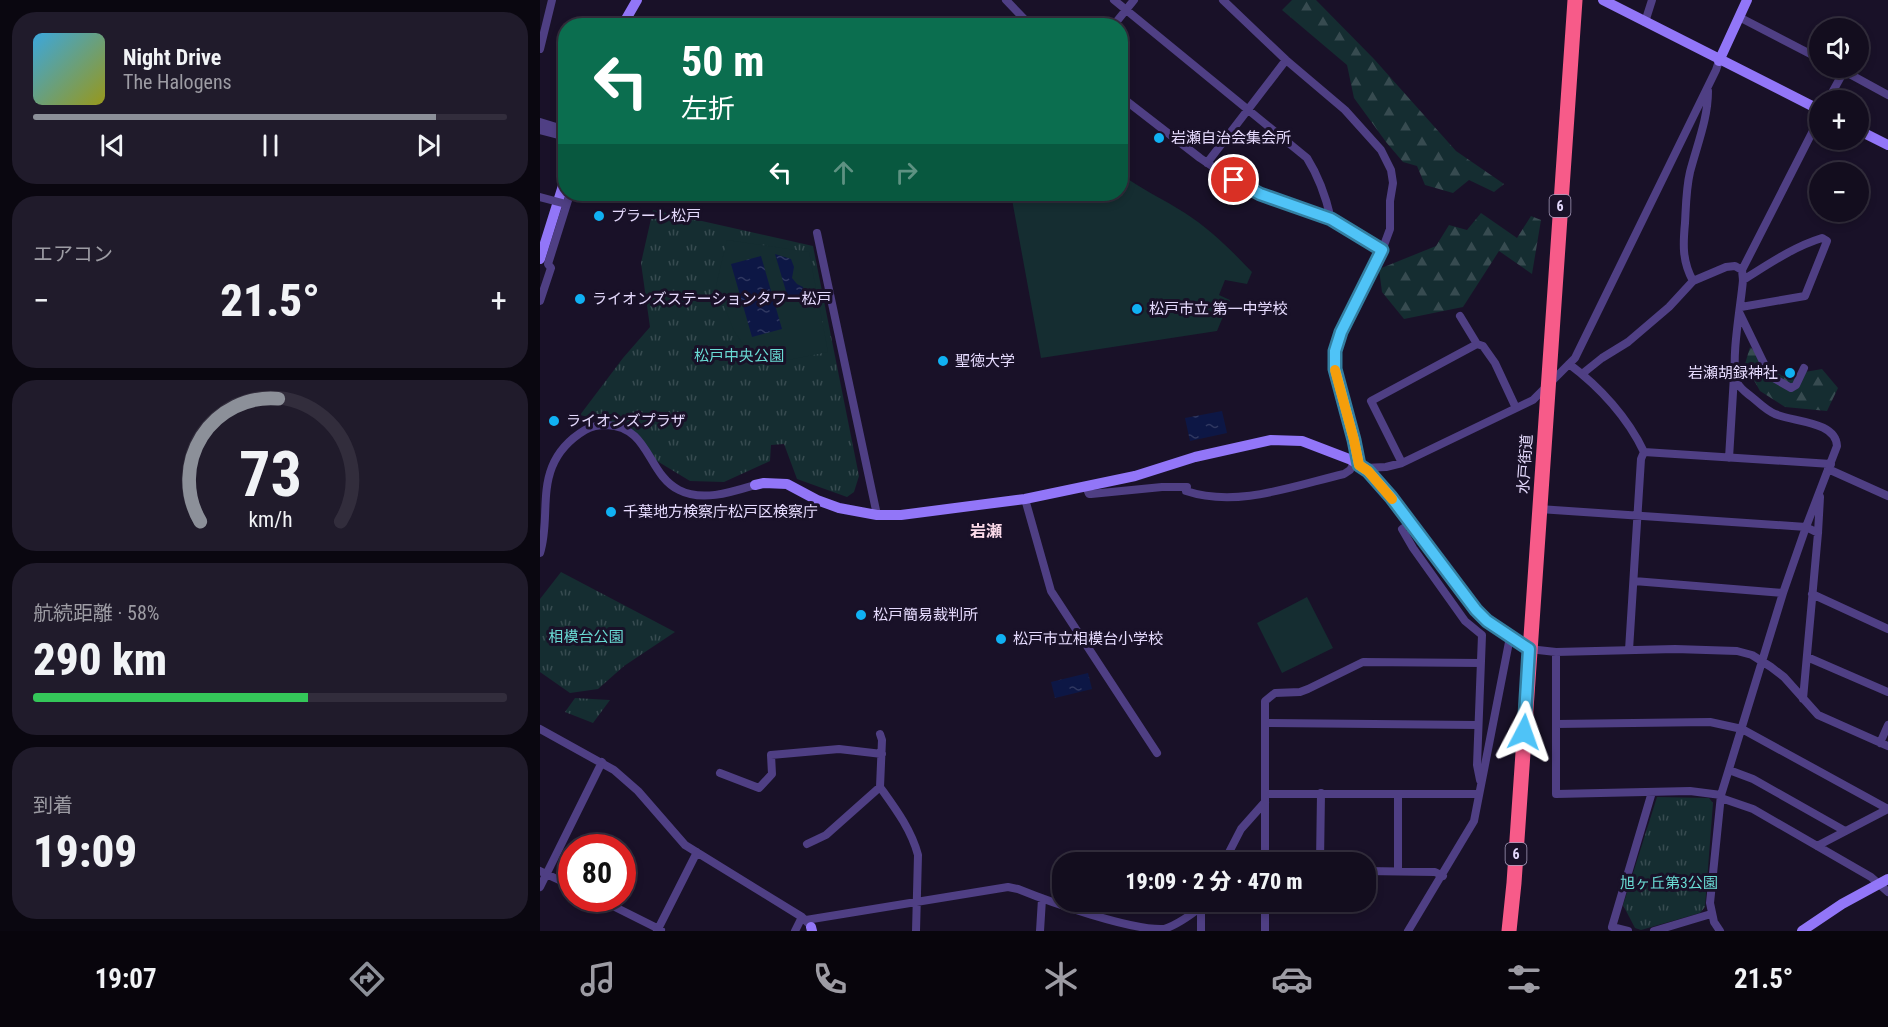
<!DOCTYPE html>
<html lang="ja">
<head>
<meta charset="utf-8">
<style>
  body { margin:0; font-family:"Roboto Condensed","Noto Sans JP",sans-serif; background:#201b2b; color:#f1f3f6; height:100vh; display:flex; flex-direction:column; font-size:22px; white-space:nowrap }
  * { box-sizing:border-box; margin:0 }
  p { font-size:20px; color:#9d9ca4 }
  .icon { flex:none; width:33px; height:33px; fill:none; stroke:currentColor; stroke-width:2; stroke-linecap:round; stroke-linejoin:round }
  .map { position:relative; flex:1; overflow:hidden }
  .side { display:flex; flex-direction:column; gap:12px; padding:12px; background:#0a0710; width:540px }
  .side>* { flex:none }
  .banner { position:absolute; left:18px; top:18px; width:570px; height:183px; border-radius:24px; box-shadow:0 3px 9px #0003,0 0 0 2px #322d3c; background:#0b6e4f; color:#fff; overflow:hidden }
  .buttons { position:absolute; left:1269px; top:18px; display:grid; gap:12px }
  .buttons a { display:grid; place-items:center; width:60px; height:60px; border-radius:50%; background:#130d1e; box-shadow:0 3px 9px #0003,0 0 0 2px #322d3c; font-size:30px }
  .speed { position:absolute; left:18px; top:834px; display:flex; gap:12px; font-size:30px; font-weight:700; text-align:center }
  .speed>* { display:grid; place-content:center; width:78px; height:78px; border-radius:50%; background:#130d1e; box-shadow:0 3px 9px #0003,0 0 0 2px #322d3c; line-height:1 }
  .speed .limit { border:9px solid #d22; background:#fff; color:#111 }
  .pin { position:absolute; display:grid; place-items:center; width:51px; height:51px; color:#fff; margin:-26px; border:3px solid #fff; border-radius:50%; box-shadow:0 2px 6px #0007 }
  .me { position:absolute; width:66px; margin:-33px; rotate:4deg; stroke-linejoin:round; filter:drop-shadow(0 0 4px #0008) }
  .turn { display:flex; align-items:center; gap:21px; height:126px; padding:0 24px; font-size:27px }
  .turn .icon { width:78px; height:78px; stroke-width:2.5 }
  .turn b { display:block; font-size:42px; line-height:51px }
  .lanes { display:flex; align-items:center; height:57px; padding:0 24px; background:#0003; justify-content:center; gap:30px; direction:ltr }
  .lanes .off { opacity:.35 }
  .big { font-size:45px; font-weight:800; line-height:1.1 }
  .side .card { flex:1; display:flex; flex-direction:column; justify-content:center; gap:9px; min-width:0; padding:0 21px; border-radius:24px; background:#201b2b }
  .side .dial { align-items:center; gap:0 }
  .dial svg { height:156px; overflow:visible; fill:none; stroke:#322d3c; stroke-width:7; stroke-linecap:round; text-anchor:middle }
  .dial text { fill:#f1f3f6; stroke:none }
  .song { display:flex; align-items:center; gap:18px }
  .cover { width:72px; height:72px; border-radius:9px; background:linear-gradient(135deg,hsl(200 70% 55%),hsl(60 70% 35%)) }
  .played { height:6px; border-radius:3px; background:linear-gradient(90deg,#8c9099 85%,#322d3c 85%) }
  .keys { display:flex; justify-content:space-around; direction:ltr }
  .heat { display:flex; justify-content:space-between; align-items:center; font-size:33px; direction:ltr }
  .charge { height:9px; border-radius:4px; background:linear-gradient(90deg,#34c759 58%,#322d3c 0) }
  .trip { position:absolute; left:512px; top:852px; width:324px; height:60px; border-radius:24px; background:#130d1e; box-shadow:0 3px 9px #0003,0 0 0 2px #322d3c; font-weight:800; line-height:60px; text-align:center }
  .tabs { display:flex; height:96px; justify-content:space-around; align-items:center; background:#08050c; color:#9d9ca4 }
  .tabs .icon { width:42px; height:42px }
  .tabs .current { color:#8c9099 }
  .tabs b { font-size:27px; color:#f1f3f6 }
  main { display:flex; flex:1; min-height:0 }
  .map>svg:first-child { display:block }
  .forest { fill:url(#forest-firs) }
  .park { fill:url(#park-tufts) }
  .pitch { fill:#152d31 }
  .water { fill:url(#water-ripples) }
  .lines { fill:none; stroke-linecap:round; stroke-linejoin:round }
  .street { stroke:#4f3f84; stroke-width:8 }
  .secondary { stroke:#9276f8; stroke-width:10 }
  .highway { stroke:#f75b89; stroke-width:15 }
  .street-bridge { stroke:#4f3f84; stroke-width:8 }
  .route-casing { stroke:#337fa1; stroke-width:15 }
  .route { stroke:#4fc3f7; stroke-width:10 }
  .slow { stroke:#f59e0b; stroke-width:10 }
  .poi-dot { fill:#10b1f3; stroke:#191128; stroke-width:2 }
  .labels { text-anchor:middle; stroke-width:6; stroke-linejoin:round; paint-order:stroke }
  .shield { fill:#191128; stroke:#a89ebd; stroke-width:1.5 }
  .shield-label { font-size:14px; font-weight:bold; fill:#e5dafd }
  .poi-label { font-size:15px; fill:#e5dafd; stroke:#191128; text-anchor:start }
  .park-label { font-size:15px; fill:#69dbd4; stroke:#191128 }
  .street-label { font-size:15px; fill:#e5dafd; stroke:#191128 }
  .neighbourhood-label { font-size:16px; font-weight:bold; fill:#fddceb; stroke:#191128 }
</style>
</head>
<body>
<main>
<section class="side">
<div class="card">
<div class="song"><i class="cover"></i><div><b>Night Drive</b><p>The Halogens</p></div></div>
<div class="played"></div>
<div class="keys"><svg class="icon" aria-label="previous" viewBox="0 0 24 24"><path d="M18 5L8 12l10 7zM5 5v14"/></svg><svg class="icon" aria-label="pause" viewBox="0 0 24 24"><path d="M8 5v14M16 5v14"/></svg><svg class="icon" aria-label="next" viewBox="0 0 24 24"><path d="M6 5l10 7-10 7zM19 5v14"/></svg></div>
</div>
<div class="card"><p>エアコン</p>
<div class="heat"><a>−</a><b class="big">21.5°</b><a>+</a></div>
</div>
<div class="card dial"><svg viewBox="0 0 100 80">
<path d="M14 69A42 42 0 1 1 86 69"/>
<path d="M14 69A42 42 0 0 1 54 6" stroke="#8c9099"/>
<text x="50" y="56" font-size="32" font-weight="700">73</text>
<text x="50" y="72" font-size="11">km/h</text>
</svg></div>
<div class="card"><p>航続距離 · 58%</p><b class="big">290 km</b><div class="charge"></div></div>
<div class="card"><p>到着</p><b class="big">19:09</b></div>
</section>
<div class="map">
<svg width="1348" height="931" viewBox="0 0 1348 931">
  <defs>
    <pattern id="forest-firs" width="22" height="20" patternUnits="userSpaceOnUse" patternTransform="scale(1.5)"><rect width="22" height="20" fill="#152d31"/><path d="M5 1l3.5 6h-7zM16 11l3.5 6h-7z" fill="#374b50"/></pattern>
    <pattern id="park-tufts" width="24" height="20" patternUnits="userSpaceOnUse" patternTransform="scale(1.5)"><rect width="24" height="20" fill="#152d31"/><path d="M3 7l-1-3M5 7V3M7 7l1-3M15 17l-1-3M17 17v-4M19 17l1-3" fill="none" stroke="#374b50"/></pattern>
    <pattern id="water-ripples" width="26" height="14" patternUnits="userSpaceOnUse" patternTransform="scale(1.5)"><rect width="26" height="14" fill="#0d1745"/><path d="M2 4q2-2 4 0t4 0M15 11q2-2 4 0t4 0" fill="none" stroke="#303861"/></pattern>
  </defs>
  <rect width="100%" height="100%" fill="#191128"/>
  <path class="forest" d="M752 0H776L834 59 916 151 964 184 954 192 929 180 913 193 885 185 877 166 863 162 846 142 814 98 807 65 742 10Z
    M941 213 977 238 991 216 1001 220 992 274 959 251 923 307 864 319 842 292 839 269 896 246 909 225 927 230Z
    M1210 347 1242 376 1282 369 1298 388 1287 411 1245 407 1220 391 1205 364Z"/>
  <path class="park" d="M113 210 273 246 319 476 314 492 307 497 257 479 244 444 231 445 230 461 184 482 150 481 117 461 88 427 40 415 83 358 110 327 101 263Z
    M21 572 135 632 84 666 58 689 30 693 0 672V599Z
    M35 698 70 700 53 723 25 712Z
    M1117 797 1169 798 1173 803 1165 907 1160 913 1101 930 1095 928 1083 905Z"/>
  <path class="pitch" d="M581 174C601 189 623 199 645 213 670 229 691 250 712 272L707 284 685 280 679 295 690 300 677 331 501 358 471 194H580Z
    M187 240 269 252 288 352 218 366 194 331 176 286Z
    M767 597 793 648 742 673 717 623Z"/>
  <path class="water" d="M235 254 251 259 254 267 252 278 257 284 263 287 264 294 248 298Z
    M221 256 242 329 212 337 191 264Z
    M682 411 687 433 650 441 645 418Z
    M548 673 552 689 515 698 511 682Z"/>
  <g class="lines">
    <path class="street" d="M466 0 491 26
      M574 0 767 158C779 177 786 197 791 219
      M683 0 746 60 805 110 841 150 851 170 853 183 850 201V229L840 256 801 332 795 351V369L819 465
      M1199 17 1280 59
      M1105 22 1112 0
      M573 26 594 0
      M0 49 12 0
      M1304 71 1348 95
      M580 96 660 158 694 181 720 194 791 219 842 250
      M1288 100 1304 71 1297 68
      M0 122 26 130
      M0 130 26 137
      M667 163 746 60
      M277 233 337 515
      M1153 281C1142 261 1143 244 1145 223 1146 206 1146 189 1150 172 1157 145 1168 119 1168 91
      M0 301 11 268 8 264 30 194
      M1201 307 1265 296 1287 241 1282 238C1253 247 1229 264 1203 280
      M1200 314 1230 376 1251 388 1256 385 1264 368
      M920 316 937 344 943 346 955 363 976 408
      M1029 364C1060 387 1088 418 1104 452L1101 459 1089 650
      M1042 374 1062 358 1088 342 1129 307 1153 281 1186 267 1195 266 1202 270
      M1104 452 1291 464
      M1189 458 1194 376
      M862 463 831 401 937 344
      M824 468 846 467 862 463 993 400 1035 358 1176 70 1179 61
      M1288 469 1348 496
      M546 487 549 494H551L622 487H647
      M646 491C697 508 753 486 804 474L810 470 815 462
      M485 499 511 591 617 753
      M999 509 1266 527 1278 533
      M871 523 862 529 873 548 925 621 942 635 937 765 940 780
      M0 553C9 525 1 495 12 467 18 452 30 439 45 430 52 426 59 425 67 425 110 427 107 474 139 490 162 502 192 492 215 485
      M1094 581 1243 593
      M1272 594 1348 629
      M989 649 1016 652 1135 649 1197 651 1212 655 1231 667 1244 677 1278 715 1348 746
      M1016 652V794L1150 791 1181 795
      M1267 657 1348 692
      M1263 699 1278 533 1280 497
      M725 723 938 725
      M1016 724 1170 722 1202 729 1348 809
      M0 729 74 770 98 791 145 845 262 917 269 924
      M340 734 342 740 340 787
      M1340 743 1348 725
      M1189 770 1213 779 1305 831
      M180 773 219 788 232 774 231 755 299 749 342 754
      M725 794H937
      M858 795V871
      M1181 798 1213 809 1331 877 1348 892
      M267 844 286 835 340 787C355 808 371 829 378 855L376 931
      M1277 846 1348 809
      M684 862 701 829 725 802
      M725 862V701L735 693 760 692 768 689 823 662 941 663
      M780 862 781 793
      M0 871 32 886
      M825 871 895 872 903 876
      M0 887 62 762
      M57 898 121 930
      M266 920 468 887 478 889C510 902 592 931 624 929 640 924 655 912 667 902
      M117 931 157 852
      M255 931 262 917
      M500 931 502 899
      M661 931V907
      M725 931V902
      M868 931 934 821 970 637
      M1088 931 1072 927 1112 792
      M1114 931 1171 914
      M1180 931 1174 922 1170 903 1181 795 1243 593 1266 527 1297 446C1296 421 1253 422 1235 414 1227 411 1220 404 1213 398 1207 393 1200 389 1197 382 1190 361 1201 305 1203 280L1202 270 1280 117"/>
    <path class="secondary" d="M1063 0 1280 110
      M82 26 97 0
      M1179 61 1207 0
      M1318 130 1348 145
      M0 259 26 176
      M215 485 224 483 247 484 277 500 299 508 337 515H361L485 499 595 476 655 457 731 440 762 441 809 459 828 470 851 497 936 610 947 621 989 649
      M271 927 272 931
      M1262 931 1302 904 1348 879"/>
    <path class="highway" d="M969 931 974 883 1035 0"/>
    <path class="street-bridge" d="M0 197 26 204"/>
  </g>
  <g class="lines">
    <defs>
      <path id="route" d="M694 180 720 194 791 219 842 250 801 332 795 351V369L814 440 819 465 828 471 851 497 936 610 947 621 989 649 984 732"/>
    </defs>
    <use href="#route" class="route-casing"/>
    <use href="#route" class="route"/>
    <path class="slow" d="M795 370 814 440 819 465 828 471 852 499"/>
  </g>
  <g class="poi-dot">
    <circle cx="619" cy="138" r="6"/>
    <circle cx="59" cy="216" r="6"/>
    <circle cx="40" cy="299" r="6"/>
    <circle cx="597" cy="309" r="6"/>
    <circle cx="403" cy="361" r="6"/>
    <circle cx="1250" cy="373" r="6"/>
    <circle cx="14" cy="421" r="6"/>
    <circle cx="71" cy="512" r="6"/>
    <circle cx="321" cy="615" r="6"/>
    <circle cx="461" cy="639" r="6"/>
  </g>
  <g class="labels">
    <g class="shield">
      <rect x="1009.5" y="195" width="21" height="22" rx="4.5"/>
      <rect x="965.5" y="843" width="21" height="22" rx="4.5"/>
    </g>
    <g class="shield-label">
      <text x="1020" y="211">6</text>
      <text x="976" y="859">6</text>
    </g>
    <g class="poi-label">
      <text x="631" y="143">岩瀬自治会集会所</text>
      <text x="71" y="221">プラーレ松戸</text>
      <text x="52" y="304">ライオンズステーションタワー松戸</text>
      <text x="609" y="314">松戸市立 第一中学校</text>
      <text x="415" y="366">聖徳大学</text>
      <text x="1238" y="378" text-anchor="end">岩瀬胡録神社</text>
      <text x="26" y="426">ライオンズプラザ</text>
      <text x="83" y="517">千葉地方検察庁松戸区検察庁</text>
      <text x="333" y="620">松戸簡易裁判所</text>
      <text x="473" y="644">松戸市立相模台小学校</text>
    </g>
    <g class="park-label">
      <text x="199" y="361">松戸中央公園</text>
      <text x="46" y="642">相模台公園</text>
      <text x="1129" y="888">旭ヶ丘第3公園</text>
    </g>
    <g class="street-label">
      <text transform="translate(985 464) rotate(-86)" y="5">水戸街道</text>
    </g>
    <g class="neighbourhood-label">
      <text x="446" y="537">岩瀬</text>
    </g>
  </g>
</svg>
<div class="buttons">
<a><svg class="icon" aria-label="sound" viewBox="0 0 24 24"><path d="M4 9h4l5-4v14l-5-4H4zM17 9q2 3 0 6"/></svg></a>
<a>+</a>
<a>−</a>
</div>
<div class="speed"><div class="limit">80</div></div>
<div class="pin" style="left:694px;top:180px;background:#d93025"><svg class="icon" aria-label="arrive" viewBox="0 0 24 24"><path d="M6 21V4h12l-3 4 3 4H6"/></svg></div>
<svg class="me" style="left:984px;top:732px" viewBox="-20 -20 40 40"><path d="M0-17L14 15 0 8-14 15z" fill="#4fc3f7" stroke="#fff" stroke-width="4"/></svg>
<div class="trip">19:09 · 2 分 · 470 m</div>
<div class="banner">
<div class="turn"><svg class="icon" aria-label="left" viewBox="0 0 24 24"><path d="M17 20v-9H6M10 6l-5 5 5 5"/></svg><div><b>50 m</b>左折</div></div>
<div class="lanes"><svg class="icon" aria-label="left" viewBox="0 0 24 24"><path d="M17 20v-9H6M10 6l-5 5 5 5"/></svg><svg class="icon off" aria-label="ahead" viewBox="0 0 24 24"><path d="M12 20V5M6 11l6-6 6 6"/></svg><svg class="icon off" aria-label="right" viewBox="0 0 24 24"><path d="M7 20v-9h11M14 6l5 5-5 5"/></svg></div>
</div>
</div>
</main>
<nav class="tabs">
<b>19:07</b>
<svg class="icon current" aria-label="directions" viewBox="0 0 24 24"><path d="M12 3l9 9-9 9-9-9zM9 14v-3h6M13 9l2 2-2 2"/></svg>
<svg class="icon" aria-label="music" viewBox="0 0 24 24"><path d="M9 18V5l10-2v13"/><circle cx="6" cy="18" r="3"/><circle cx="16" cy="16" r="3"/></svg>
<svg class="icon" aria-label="phone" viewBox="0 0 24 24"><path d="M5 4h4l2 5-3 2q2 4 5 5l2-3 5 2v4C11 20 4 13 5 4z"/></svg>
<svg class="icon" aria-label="climate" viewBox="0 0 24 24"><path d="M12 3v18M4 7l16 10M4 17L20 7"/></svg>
<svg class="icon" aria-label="car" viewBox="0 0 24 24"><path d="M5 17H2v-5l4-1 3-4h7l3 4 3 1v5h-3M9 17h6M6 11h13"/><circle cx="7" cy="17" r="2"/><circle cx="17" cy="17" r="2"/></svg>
<svg class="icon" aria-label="filters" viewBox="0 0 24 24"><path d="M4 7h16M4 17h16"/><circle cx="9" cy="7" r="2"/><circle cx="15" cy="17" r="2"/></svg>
<b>21.5°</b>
</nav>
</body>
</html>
